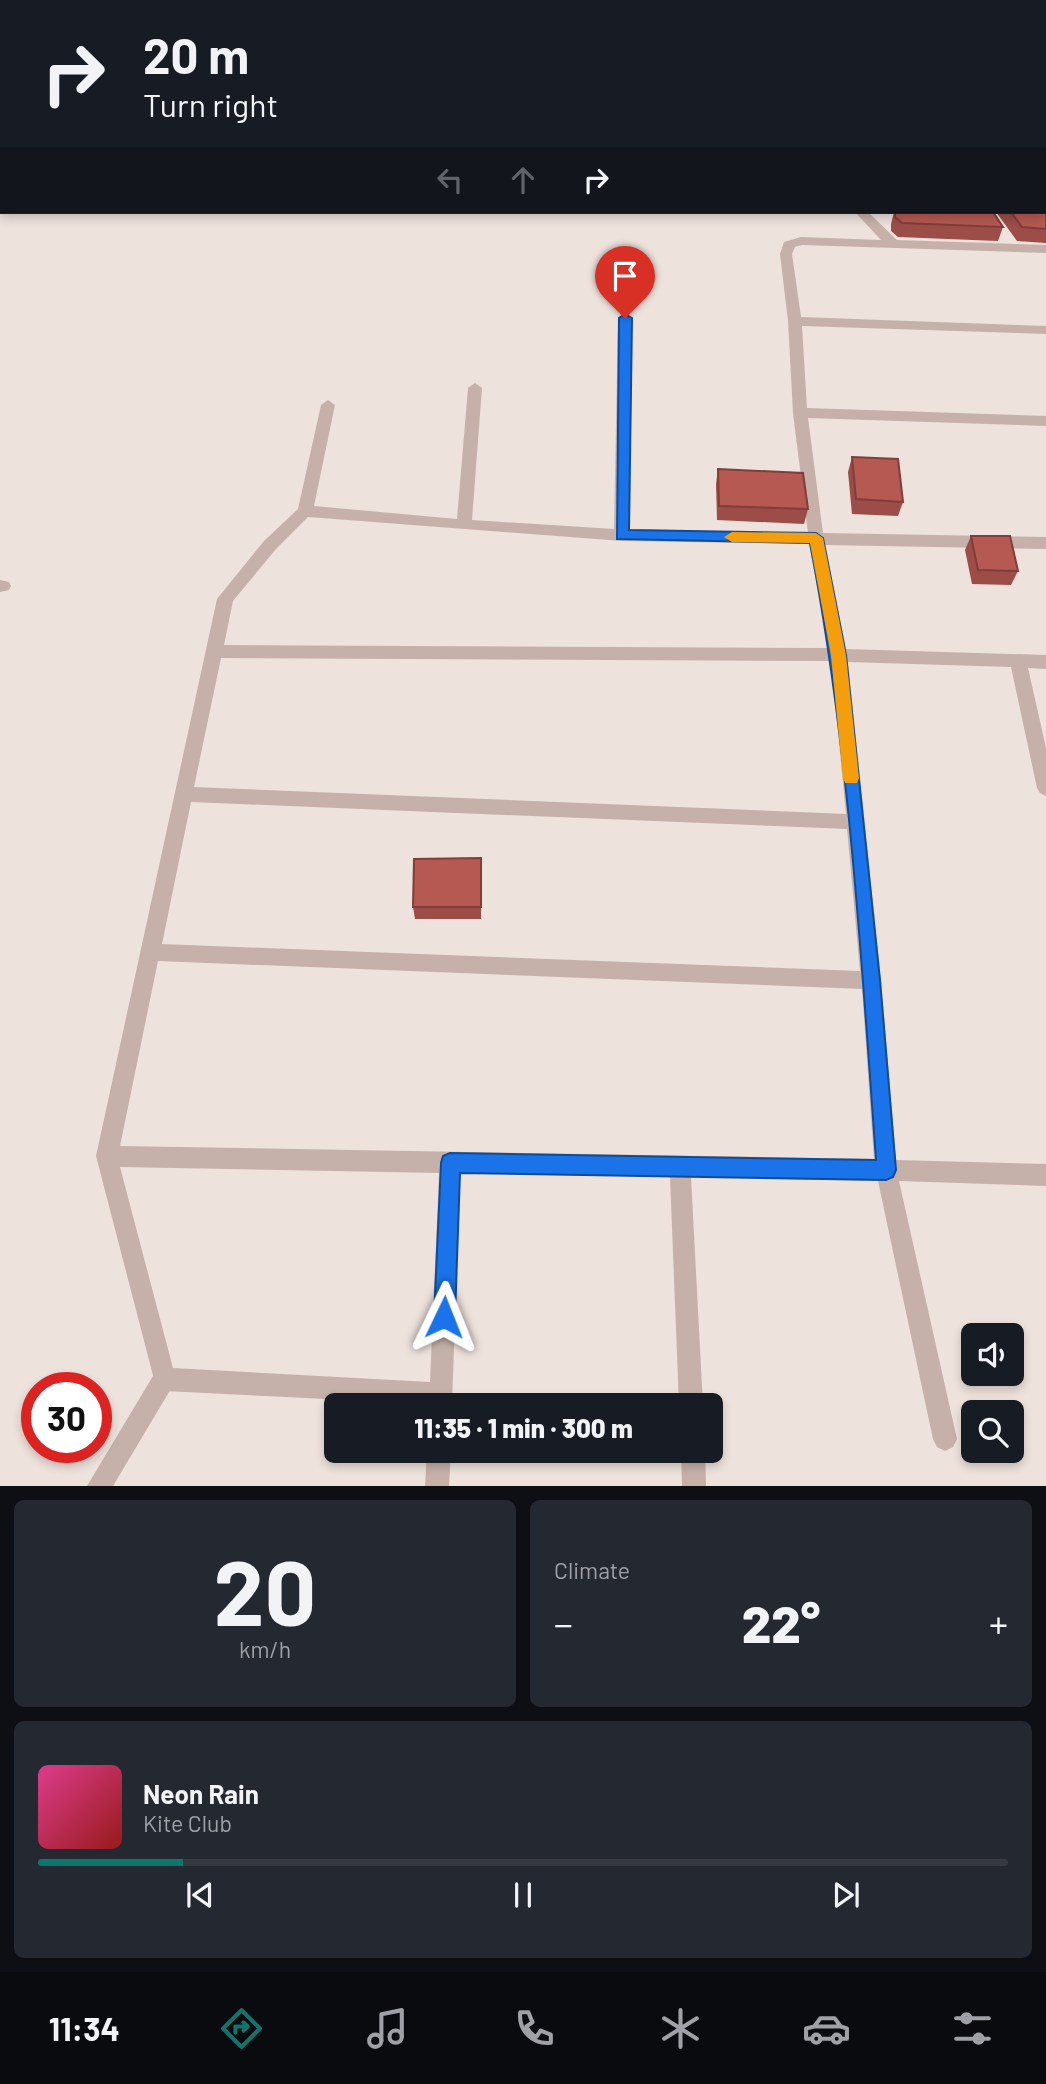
<!DOCTYPE html>
<html lang="en">
<head>
<meta charset="utf-8">
<style>
  body { margin:0; font-family:Barlow,sans-serif; background:#242831; color:#f1f3f6; height:100vh; display:flex; flex-direction:column; font-size:26px; white-space:nowrap }
  * { box-sizing:border-box; margin:0 }
  p { font-size:23px; color:#9ea1a6 }
  .icon { flex:none; width:38px; height:38px; fill:none; stroke:currentColor; stroke-width:2; stroke-linecap:round; stroke-linejoin:round }
  .map { position:relative; height:1486px; overflow:hidden }
  .details { display:flex; flex-direction:column; gap:14px; padding:14px; background:#0d0f14; flex:1 }
  .details>* { flex:none }
  .banner { position:absolute; left:0px; top:0px; width:1046px; height:214px; box-shadow:0 4px 10px #0003; background:#171b24; color:#f1f3f6; overflow:hidden }
  .controls { position:absolute; left:961px; top:1323px; display:grid; gap:14px }
  .controls a { display:grid; place-items:center; width:63px; height:63px; border-radius:10px; background:#171b24; box-shadow:0 4px 10px #0003; font-size:35px }
  .speed { position:absolute; left:21px; top:1372px; display:flex; gap:14px; font-size:35px; font-weight:700; text-align:center }
  .speed>* { display:grid; place-content:center; width:91px; height:91px; border-radius:50%; background:#171b24; box-shadow:0 4px 10px #0003; line-height:1 }
  .speed .limit { border:10px solid #d22; background:#fff; color:#111 }
  .pin { position:absolute; display:grid; place-items:center; width:60px; height:60px; color:#fff; margin:-72px -30px; border-radius:50% 50% 50% 0; rotate:-45deg; box-shadow:0 0 7px #0007 }
  .pin .icon { rotate:45deg }
  .me { position:absolute; width:77px; margin:-38px; rotate:2deg; stroke-linejoin:round; filter:drop-shadow(0 0 5px #0008) }
  .turn { display:flex; align-items:center; gap:24px; height:147px; padding:0 28px; font-size:32px }
  .turn .icon { width:91px; height:91px; stroke-width:2.5 }
  .turn b { display:block; font-size:49px; line-height:60px }
  .lanes { display:flex; align-items:center; height:66px; padding:0 28px; background:#0003; justify-content:center; gap:35px; direction:ltr }
  .lanes .off { opacity:.35 }
  .big { font-size:52px; font-weight:800; line-height:1.1 }
  .details .card { flex:1; display:flex; flex-direction:column; justify-content:center; gap:10px; min-width:0; padding:0 24px; border-radius:10px; background:#242831 }
  .details .dial { align-items:center; gap:0 }
  .dial b { font-size:91px; line-height:1 }
  .song { display:flex; align-items:center; gap:21px }
  .cover { width:84px; height:84px; border-radius:10px; background:linear-gradient(135deg,hsl(330 70% 55%),hsl(0 70% 35%)) }
  .played { height:7px; border-radius:4px; background:linear-gradient(90deg,#0f766e 15%,#363941 15%) }
  .keys { display:flex; justify-content:space-around; direction:ltr }
  .heat { display:flex; justify-content:space-between; align-items:center; font-size:38px; direction:ltr }
  .details .tiles { flex:1; display:grid; gap:14px; grid-template-columns:1fr 1fr }
  .card:last-child { grid-column:span 2 }
  .trip { position:absolute; left:324px; top:1393px; width:399px; height:70px; border-radius:10px; background:#171b24; box-shadow:0 4px 10px #0003; font-weight:800; line-height:70px; text-align:center }
  .tabs { display:flex; height:112px; justify-content:space-around; align-items:center; background:#090b0e; color:#9ea1a6 }
  .tabs .icon { width:49px; height:49px }
  .tabs .current { color:#0f766e }
  .tabs b { font-size:32px; color:#f1f3f6 }
  .map>svg:first-child { display:block }
  .lines { fill:none; stroke-linecap:round; stroke-linejoin:round }
  .service { fill:#c5b1aa; fill-rule:evenodd }
  .minor { fill:#c5b1aa; fill-rule:evenodd }
  .wall { fill:#9d4d47 }
  .building { fill:#b65952; stroke:#7f3e39; stroke-width:2 }
  .route { fill:#1a73e8; stroke:#114b97; stroke-width:2 }
  .slow { fill:#f59e0b }
</style>
</head>
<body>
<div class="map">
<svg width="1046" height="1486" viewBox="0 0 1046 1486">
  <rect width="100%" height="100%" fill="#eee2dc"/>
  <g class="lines">
    <path class="service" d="M164 1367 172 1371 176 1379 172 1387 113 1486H87L156 1371Z"/>
    <path class="minor" d="M566 0H611L612 2H567Z
      M757 0H767L768 2H758Z
      M1045 3H1046V9H1045Z
      M1045 58H1046V64H1045Z
      M1046 111V119L1045 120V112Z
      M855 212H868L897 240 1046 245V253L802 245 795 247 792 254 801 317 1046 326V334L802 326 807 408 1046 416V426L808 418 823 533 1046 537V549L825 545 846 649 1046 655V669L1028 668 1046 748V796L1040 793 1037 788 1011 667 848 662 881 980 896 1160 1046 1164V1186L899 1181 957 1439 953 1447 945 1451 937 1447 933 1439 878 1181 691 1177 703 1405H679L670 1177 460 1173 452 1405 164 1391 156 1387 96 1156 217 599 264 541 298 509 321 405 328 400 335 405 314 506 457 519 468 388 475 383 482 388 472 520 614 529 618 318 625 314 632 318 630 529 808 533 793 413 788 321 780 254 784 242 801 237 881 240ZM308 517 622 541 809 544 829 648 224 645 233 601 276 549ZM221 658 831 661 846 814 194 787ZM191 802 847 829 860 971 162 944ZM158 961 862 989 874 1159 120 1146ZM120 1167 439 1173 430 1382 173 1368Z
      M0 580 9 582 11 586 9 590 0 592Z
      M427 1451H451L449 1486H425Z
      M681 1451H705L706 1486H682Z"/>
  </g>
  <path class="wall" d="M1046 197V243L1017 241 996 212H1045Z
    M894 212H993L1003 227 998 241 898 237 891 231V224Z
    M852 457 903 502 898 516 852 514 848 472Z
    M718 469 808 509 804 524 717 520 716 484Z
    M971 536 1018 571 1011 585 972 584 965 550Z
    M481 858V919H415L413 907Z"/>
  <path class="building" d="M1045 197H1046V229L1022 227 1011 212H1045Z
    M895 212H993L1003 227 902 223 895 217Z
    M852 457 898 459 903 502 856 499Z
    M718 469 803 473 808 509 719 506Z
    M971 536H1010L1018 571 978 570Z
    M481 858V907H413L414 859Z"/>
  <path class="route" d="M625 314 632 318 629 530 816 533 823 538 846 655 880 980 896 1170 893 1177 886 1180 460 1173 455 1317 452 1324 444 1327 437 1324 434 1317 441 1163 443 1156 450 1153 876 1160C861 954 849 746 810 543L617 539 619 318Z"/>
  <path class="slow" d="M732 532 816 533 823 538 846 655 859 778 857 783H845L843 778 831 655 810 543 732 542 724 537Z"/>
</svg>
<div class="controls">
<a><svg class="icon" aria-label="sound" viewBox="0 0 24 24"><path d="M4 9h4l5-4v14l-5-4H4zM17 9q2 3 0 6"/></svg></a>
<a><svg class="icon" aria-label="search" viewBox="0 0 24 24"><circle cx="10" cy="10" r="6"/><path d="M15 15l6 6"/></svg></a>
</div>
<div class="speed"><div class="limit">30</div></div>
<div class="pin" style="left:625px;top:318px;background:#d93025"><svg class="icon" aria-label="arrive" viewBox="0 0 24 24"><path d="M6 21V4h12l-3 4 3 4H6"/></svg></div>
<svg class="me" style="left:444px;top:1317px" viewBox="-20 -20 40 40"><path d="M0-17L14 15 0 8-14 15z" fill="#1a73e8" stroke="#fff" stroke-width="4"/></svg>
<div class="trip">11:35 · 1 min · 300 m</div>
<div class="banner">
<div class="turn"><svg class="icon" aria-label="right" viewBox="0 0 24 24"><path d="M7 20v-9h11M14 6l5 5-5 5"/></svg><div><b>20 m</b>Turn right</div></div>
<div class="lanes"><svg class="icon off" aria-label="left" viewBox="0 0 24 24"><path d="M17 20v-9H6M10 6l-5 5 5 5"/></svg><svg class="icon off" aria-label="ahead" viewBox="0 0 24 24"><path d="M12 20V5M6 11l6-6 6 6"/></svg><svg class="icon" aria-label="right" viewBox="0 0 24 24"><path d="M7 20v-9h11M14 6l5 5-5 5"/></svg></div>
</div>
</div>
<section class="details">
<div class="tiles">
<div class="card dial"><b>20</b><p>km/h</p></div>
<div class="card"><p>Climate</p>
<div class="heat"><a>−</a><b class="big">22°</b><a>+</a></div>
</div>
<div class="card">
<div class="song"><i class="cover"></i><div><b>Neon Rain</b><p>Kite Club</p></div></div>
<div class="played"></div>
<div class="keys"><svg class="icon" aria-label="previous" viewBox="0 0 24 24"><path d="M18 5L8 12l10 7zM5 5v14"/></svg><svg class="icon" aria-label="pause" viewBox="0 0 24 24"><path d="M8 5v14M16 5v14"/></svg><svg class="icon" aria-label="next" viewBox="0 0 24 24"><path d="M6 5l10 7-10 7zM19 5v14"/></svg></div>
</div>
</div>
</section>
<nav class="tabs">
<b>11:34</b>
<svg class="icon current" aria-label="directions" viewBox="0 0 24 24"><path d="M12 3l9 9-9 9-9-9zM9 14v-3h6M13 9l2 2-2 2"/></svg>
<svg class="icon" aria-label="music" viewBox="0 0 24 24"><path d="M9 18V5l10-2v13"/><circle cx="6" cy="18" r="3"/><circle cx="16" cy="16" r="3"/></svg>
<svg class="icon" aria-label="phone" viewBox="0 0 24 24"><path d="M5 4h4l2 5-3 2q2 4 5 5l2-3 5 2v4C11 20 4 13 5 4z"/></svg>
<svg class="icon" aria-label="climate" viewBox="0 0 24 24"><path d="M12 3v18M4 7l16 10M4 17L20 7"/></svg>
<svg class="icon" aria-label="car" viewBox="0 0 24 24"><path d="M5 17H2v-5l4-1 3-4h7l3 4 3 1v5h-3M9 17h6M6 11h13"/><circle cx="7" cy="17" r="2"/><circle cx="17" cy="17" r="2"/></svg>
<svg class="icon" aria-label="filters" viewBox="0 0 24 24"><path d="M4 7h16M4 17h16"/><circle cx="9" cy="7" r="2"/><circle cx="15" cy="17" r="2"/></svg>
</nav>
</body>
</html>
